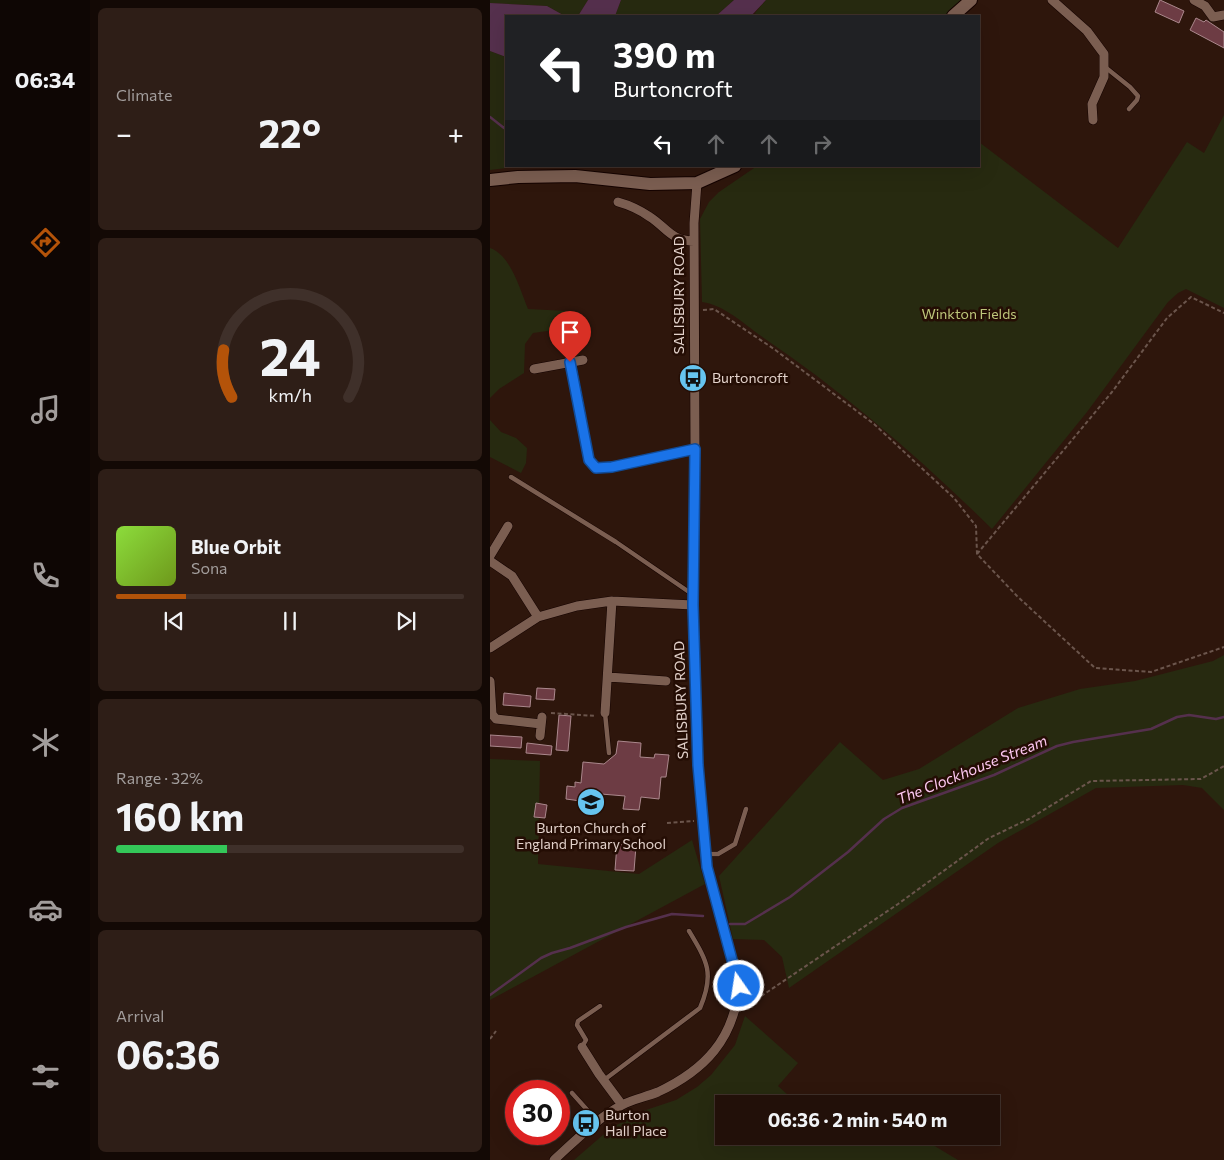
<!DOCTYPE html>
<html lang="en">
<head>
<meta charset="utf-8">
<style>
  body { margin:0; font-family:Commissioner,sans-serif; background:#2e1e17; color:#f1f3f6; height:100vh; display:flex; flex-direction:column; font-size:19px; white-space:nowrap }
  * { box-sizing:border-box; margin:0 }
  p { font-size:16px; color:#a29d9c }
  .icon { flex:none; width:28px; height:28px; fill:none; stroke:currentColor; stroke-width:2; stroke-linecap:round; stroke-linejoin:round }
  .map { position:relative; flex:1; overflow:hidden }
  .side { display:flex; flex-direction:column; gap:8px; padding:8px; background:#130905; width:400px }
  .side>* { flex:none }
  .top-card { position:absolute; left:15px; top:15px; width:475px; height:152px; border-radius:0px; box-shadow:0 5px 20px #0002,0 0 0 1px #3f302a; background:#202124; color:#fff; overflow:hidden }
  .speed { position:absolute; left:15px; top:1080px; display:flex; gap:10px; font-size:25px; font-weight:700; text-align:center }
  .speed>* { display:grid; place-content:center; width:65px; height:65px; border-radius:50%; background:#221009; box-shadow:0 5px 20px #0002,0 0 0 1px #3f302a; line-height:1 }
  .speed .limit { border:8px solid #d22; background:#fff; color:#111 }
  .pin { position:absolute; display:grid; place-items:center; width:42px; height:42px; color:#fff; margin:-51px -21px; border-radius:50% 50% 50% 0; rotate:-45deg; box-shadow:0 0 5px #0007 }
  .pin .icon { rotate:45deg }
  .me { position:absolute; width:55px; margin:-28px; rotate:347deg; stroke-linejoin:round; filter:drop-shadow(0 0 4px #0008) }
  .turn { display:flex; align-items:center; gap:18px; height:105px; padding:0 25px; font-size:22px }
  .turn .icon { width:65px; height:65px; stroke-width:2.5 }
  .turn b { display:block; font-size:35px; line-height:42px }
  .lanes { display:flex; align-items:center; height:48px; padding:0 25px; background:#0003; justify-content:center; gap:25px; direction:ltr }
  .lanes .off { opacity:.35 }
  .big { font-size:38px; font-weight:700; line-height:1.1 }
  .side .tile { flex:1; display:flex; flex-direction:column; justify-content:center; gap:8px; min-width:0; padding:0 18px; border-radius:8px; background:#2e1e17 }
  .side .dial { align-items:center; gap:0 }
  .dial svg { height:130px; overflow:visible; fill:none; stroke:#3f302a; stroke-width:7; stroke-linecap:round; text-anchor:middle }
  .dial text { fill:#f1f3f6; stroke:none }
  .song { display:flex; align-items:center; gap:15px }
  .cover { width:60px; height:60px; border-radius:8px; background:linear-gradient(135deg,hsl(90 70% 55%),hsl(80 70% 35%)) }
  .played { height:5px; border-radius:2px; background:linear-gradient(90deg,#b45309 20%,#3f302a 20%) }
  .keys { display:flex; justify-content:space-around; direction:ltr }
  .heat { display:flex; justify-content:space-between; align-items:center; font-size:28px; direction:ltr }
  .charge { height:8px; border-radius:4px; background:linear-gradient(90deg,#34c759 32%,#3f302a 0) }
  .trip { position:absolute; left:225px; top:1095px; width:285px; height:50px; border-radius:0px; background:#221009; box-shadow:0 5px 20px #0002,0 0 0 1px #3f302a; font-weight:700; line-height:50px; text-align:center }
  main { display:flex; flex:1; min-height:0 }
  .dock { display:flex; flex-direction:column; width:90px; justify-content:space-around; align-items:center; background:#0e0604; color:#a29d9c }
  .dock .icon { width:35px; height:35px }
  .dock .selected { color:#b45309 }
  .dock b { font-size:22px; color:#f1f3f6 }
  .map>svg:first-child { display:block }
  .green { fill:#272a10 }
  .water { fill:#55304d }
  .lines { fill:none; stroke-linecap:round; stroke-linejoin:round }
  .stream { stroke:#55304d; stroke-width:2.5 }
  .building { fill:#6d3c44; stroke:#ab888d }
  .service-casing { stroke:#150300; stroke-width:5.5 }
  .minor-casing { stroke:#150300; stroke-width:10 }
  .secondary-casing { stroke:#150300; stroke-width:14 }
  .path { stroke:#6b554c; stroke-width:2; stroke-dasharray:4 2.5; stroke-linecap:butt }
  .service { stroke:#7b5e51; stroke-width:4.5 }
  .minor { stroke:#7b5e51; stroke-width:9 }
  .secondary { stroke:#7b5e51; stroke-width:12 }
  .route-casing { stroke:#114b97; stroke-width:12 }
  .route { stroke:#1a73e8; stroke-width:9 }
  .labels { text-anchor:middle; stroke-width:5; stroke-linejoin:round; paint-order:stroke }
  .street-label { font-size:14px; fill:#e3d2cb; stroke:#240d04 }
  .park-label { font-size:14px; fill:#bdc67a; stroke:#240d04 }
  .poi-label { font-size:14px; fill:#e3d2cb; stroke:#240d04; text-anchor:start }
  .water-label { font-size:15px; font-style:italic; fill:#fdc8f1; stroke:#240d04 }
</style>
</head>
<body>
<main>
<nav class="dock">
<b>06:34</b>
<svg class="icon selected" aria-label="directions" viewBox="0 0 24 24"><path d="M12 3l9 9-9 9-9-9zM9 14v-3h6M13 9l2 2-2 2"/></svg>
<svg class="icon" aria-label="music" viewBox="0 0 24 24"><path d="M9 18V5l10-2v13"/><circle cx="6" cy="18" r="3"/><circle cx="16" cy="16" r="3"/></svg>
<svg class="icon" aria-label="phone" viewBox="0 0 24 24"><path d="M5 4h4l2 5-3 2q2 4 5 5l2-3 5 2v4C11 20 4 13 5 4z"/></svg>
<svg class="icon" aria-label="climate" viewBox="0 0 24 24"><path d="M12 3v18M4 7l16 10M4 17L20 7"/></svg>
<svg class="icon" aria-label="car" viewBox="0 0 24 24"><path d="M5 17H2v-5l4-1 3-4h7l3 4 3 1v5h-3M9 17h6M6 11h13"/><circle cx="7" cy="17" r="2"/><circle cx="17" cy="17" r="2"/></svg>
<svg class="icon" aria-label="filters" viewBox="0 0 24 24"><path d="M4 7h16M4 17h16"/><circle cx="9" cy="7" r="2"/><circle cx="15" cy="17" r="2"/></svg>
</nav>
<section class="side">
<div class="tile"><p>Climate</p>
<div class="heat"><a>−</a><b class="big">22°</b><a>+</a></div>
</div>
<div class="tile dial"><svg viewBox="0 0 100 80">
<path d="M14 69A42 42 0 1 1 86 69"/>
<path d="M14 69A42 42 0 0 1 9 40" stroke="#b45309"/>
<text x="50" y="56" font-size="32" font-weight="700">24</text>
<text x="50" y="72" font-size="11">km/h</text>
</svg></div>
<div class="tile">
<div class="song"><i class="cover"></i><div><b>Blue Orbit</b><p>Sona</p></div></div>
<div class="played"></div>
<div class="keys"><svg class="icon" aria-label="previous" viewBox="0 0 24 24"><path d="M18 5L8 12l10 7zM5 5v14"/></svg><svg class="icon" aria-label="pause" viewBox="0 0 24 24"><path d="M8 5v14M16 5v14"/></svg><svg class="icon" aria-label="next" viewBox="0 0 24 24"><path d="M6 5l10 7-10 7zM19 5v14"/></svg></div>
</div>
<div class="tile"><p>Range · 32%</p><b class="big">160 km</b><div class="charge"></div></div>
<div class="tile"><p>Arrival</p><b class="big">06:36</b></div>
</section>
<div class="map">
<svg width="734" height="1160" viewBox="0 0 734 1160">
  <rect width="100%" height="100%" fill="#2e160c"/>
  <path class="green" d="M0 0H98L88 16H75L57 6 0 3Z
    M131 0H244L226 16H125Z
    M276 0H473L455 16H267L265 13Z
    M0 51 16 57V166H31L0 170Z
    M734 115V308L696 289 688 293 678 302 597 412 502 529C430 458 354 392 271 336 253 323 234 305 212 302L210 219 219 202 229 192 267 166H489V142L628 248 697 142 714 153Z
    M0 248C21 255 30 290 38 309L77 311V323L64 330 43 333 35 344 34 373 9 389 0 398Z
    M0 420 11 432 26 438 37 448 36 463 31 473 0 457Z
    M734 655V810L712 788 693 785 606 788 508 843 299 988 292 957 274 940 243 939 229 876 350 742 393 780 429 769 528 708 590 689 645 681 723 661Z
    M0 759 50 761 48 864 149 874 202 840 215 884 0 1000Z
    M255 1016 308 1063 288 1086 308 1104H234V1136H428L468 1160H84L121 1128 153 1111 186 1100 207 1087 221 1075 245 1045Z"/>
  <path class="water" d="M98 0H131L125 16H88Z
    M244 0H276L261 16H226Z
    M0 3 57 6 75 16H16V57L0 51Z"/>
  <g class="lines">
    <path class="stream" d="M0 117 14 128 16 126
      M240 924H255L300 897 358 852 394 819 412 808 504 775 567 746 583 742 661 729 687 717 699 715 726 719 734 717
      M0 995 51 958 62 953 80 948 136 927 182 914 213 916"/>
  </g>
  <path class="building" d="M670 0 694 11 689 23 665 12Z
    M706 18 714 22 716 20 734 32V48L700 30Z
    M47 688 65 689 64 700 46 699Z
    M14 693 41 696 40 707 13 705Z
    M69 715 81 716 78 751 66 750Z
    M0 735 32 737 31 748 0 746Z
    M128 741 151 743 150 757 164 758 165 754 179 755 176 777H171L169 799 151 797 149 810 133 809 135 796 99 793 98 802 76 799 77 786 85 787V782L91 783 93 762 114 764 126 754Z
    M37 743 62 746 61 755 36 753Z
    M46 803 57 805 55 818 44 817Z
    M127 844 146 846 144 871 125 870Z"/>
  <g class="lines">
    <defs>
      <path id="service" d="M615 67 640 87 648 96 647 100 639 109
        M21 477 126 542 202 594
        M115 713 119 753
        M216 854H228L245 844 256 809
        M92 1047 96 1040 87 1025 88 1021 110 1006
        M114 1080 210 1008C225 973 217 961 199 931
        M82 1093 108 1122"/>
      <path id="minor" d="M562 0 597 31 614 54V77L602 104 603 120
        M704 0 715 6 723 17 734 15
        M128 202C139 205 150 210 160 217 177 228 181 241 204 241
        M81 362 99 459 106 468 122 467 205 449
        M44 369 93 360
        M0 556 18 526
        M0 561 22 576 48 617
        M0 648 48 617 87 606 122 601 203 605
        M118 677 176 681
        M0 681 2 714 6 719 51 724
        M115 713 122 601
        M50 736 52 717
        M92 1047 109 1074 132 1105
        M64 1160C85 1141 106 1119 132 1105 143 1099 156 1097 168 1092 215 1070 244 1039 249 986L217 867 208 765 203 605 205 449 204 223 207 183"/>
      <path id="secondary" d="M463 16 481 0
        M0 180 28 177 85 176 160 184 207 183 245 166"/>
    </defs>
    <use href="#service" class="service-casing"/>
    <use href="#minor" class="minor-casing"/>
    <use href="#secondary" class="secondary-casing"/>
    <path class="path" d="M213 310 224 309 284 349 384 424 464 498 486 526 487 554 527 596 605 668 661 672 734 647
      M487 554 622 392 677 318 701 297 734 313
      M61 713 106 716
      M177 823 204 821
      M255 1007 408 904 499 838 539 819 601 781 711 779 734 766
      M0 1039 6 1031"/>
    <use href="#service" class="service"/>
    <use href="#minor" class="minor"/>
    <use href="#secondary" class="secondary"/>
  </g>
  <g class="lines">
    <defs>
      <path id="route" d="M80 362 99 460 106 468 122 467 205 449 203 605 208 765 217 867 249 986"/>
    </defs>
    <use href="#route" class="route-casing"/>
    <use href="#route" class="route"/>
  </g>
  <defs>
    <symbol id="bus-disc" viewBox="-11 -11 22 22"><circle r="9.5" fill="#66c4ef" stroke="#240d04"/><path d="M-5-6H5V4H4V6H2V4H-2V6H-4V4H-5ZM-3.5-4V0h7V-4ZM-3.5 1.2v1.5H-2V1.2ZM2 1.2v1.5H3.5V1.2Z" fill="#111"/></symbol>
    <symbol id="school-disc" viewBox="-11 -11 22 22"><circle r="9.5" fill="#66c4ef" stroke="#240d04"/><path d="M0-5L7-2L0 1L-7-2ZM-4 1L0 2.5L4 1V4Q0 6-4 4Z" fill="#111"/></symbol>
  </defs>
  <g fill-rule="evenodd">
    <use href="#bus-disc" x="187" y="362" width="32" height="32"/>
    <use href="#school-disc" x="85" y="786" width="32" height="32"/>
    <use href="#bus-disc" x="80" y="1107" width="32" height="32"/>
  </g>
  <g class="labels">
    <g class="street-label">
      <text transform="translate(189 295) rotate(-90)" y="5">SALISBURY ROAD</text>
      <text transform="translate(191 700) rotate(-92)" y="5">SALISBURY ROAD</text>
    </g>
    <g class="park-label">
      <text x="479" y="319">Winkton Fields</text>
    </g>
    <g class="poi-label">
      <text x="222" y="383">Burtoncroft</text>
      <text x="101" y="833" text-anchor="middle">Burton Church of<tspan x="101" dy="16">England Primary School</tspan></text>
      <text x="115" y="1120">Burton<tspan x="115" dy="16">Hall Place</tspan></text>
    </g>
    <g class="water-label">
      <text transform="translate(482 770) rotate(-22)" y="5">The Clockhouse Stream</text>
    </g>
  </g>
</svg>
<div class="speed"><div class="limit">30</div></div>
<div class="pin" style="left:80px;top:362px;background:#d93025"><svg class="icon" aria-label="arrive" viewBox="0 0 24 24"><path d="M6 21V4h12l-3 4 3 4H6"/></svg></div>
<svg class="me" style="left:249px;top:986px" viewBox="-20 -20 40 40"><circle r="17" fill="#1a73e8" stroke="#fff" stroke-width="3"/><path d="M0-11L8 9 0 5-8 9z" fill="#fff"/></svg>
<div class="trip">06:36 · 2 min · 540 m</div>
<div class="top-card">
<div class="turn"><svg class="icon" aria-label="left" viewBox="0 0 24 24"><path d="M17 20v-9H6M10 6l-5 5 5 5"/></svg><div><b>390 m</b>Burtoncroft</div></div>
<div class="lanes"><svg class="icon" aria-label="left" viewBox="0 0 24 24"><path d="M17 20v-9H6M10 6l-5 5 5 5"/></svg><svg class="icon off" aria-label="ahead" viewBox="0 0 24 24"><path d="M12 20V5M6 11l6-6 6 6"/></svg><svg class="icon off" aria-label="ahead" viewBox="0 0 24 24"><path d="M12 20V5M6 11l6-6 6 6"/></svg><svg class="icon off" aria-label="right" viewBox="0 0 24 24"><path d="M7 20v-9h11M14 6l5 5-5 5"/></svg></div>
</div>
</div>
</main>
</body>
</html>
